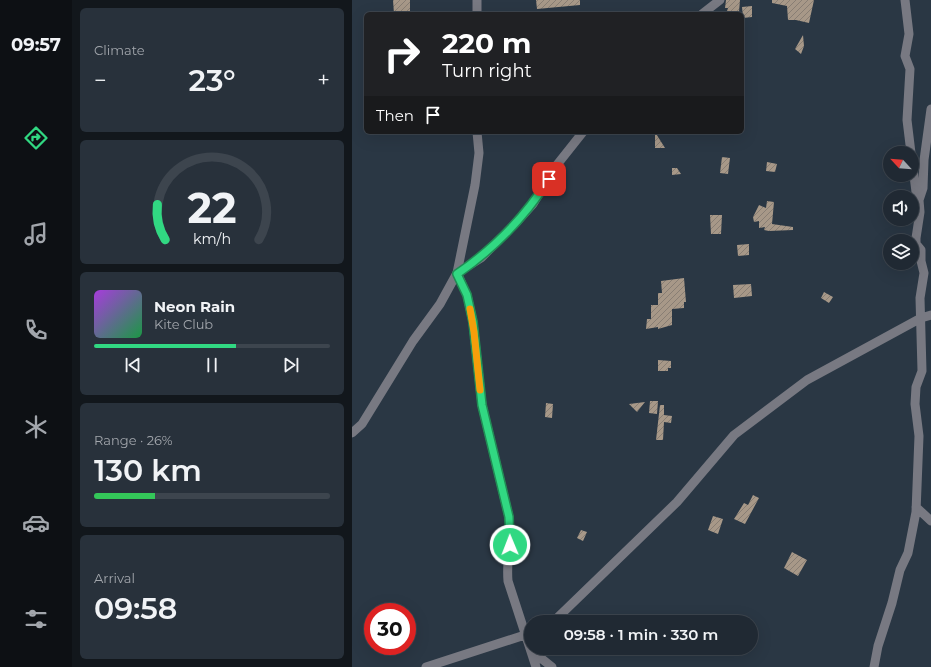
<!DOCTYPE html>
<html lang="en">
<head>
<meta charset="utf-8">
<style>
  body { margin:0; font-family:Montserrat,sans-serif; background:#28313b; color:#f1f3f6; height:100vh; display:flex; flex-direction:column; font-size:15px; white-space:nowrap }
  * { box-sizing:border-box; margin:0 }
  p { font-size:13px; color:#a2a6ac }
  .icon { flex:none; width:22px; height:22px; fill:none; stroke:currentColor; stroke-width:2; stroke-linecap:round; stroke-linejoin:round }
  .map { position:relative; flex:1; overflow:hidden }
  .panel { display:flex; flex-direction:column; gap:8px; padding:8px; background:#12171c; width:280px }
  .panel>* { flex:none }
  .hud { position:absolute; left:12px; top:12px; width:380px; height:122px; border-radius:6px; box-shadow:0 4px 16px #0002,0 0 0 1px #3d454e; background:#202124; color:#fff; overflow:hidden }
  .needle { width:26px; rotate:296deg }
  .tools { position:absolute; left:531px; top:146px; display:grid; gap:8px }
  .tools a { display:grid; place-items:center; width:36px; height:36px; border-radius:50%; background:#202933; box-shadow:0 4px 16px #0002,0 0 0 1px #3d454e; font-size:20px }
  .speed { position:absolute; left:12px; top:603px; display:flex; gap:8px; font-size:20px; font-weight:700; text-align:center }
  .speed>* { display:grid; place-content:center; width:52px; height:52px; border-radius:50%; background:#202933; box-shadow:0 4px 16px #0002,0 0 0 1px #3d454e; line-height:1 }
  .speed .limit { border:6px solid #d22; background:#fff; color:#111 }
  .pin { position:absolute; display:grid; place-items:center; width:34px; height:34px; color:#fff; margin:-17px; border-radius:8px; box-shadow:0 2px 6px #0006 }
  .me { position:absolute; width:44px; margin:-22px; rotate:359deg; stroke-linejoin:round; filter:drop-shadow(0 0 3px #0008) }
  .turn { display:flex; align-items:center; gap:14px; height:84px; padding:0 12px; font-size:18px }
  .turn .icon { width:52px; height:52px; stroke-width:2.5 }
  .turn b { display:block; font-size:28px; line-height:34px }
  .then { display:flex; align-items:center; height:38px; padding:0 12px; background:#0003; gap:8px; font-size:15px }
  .big { font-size:30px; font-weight:600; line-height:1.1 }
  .panel .card { flex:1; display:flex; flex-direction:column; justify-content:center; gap:6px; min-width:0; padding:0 14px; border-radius:6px; background:#28313b }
  .panel .dial { align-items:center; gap:0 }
  .dial svg { height:104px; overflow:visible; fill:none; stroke:#3d454e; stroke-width:7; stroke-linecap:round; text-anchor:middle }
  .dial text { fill:#f1f3f6; stroke:none }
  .song { display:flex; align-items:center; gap:12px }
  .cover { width:48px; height:48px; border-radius:6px; background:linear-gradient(135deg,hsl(280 70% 55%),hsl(140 70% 35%)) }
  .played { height:4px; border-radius:2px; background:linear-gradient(90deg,#31d882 60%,#3d454e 60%) }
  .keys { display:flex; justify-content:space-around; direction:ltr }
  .heat { display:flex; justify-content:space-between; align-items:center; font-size:22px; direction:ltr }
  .charge { height:6px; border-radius:3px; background:linear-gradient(90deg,#34c759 26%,#3d454e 0) }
  .trip { position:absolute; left:172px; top:615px; width:234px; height:40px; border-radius:20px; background:#202933; box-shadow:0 4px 16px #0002,0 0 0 1px #3d454e; font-weight:600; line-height:40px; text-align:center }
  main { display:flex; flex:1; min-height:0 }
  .menu { display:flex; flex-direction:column; width:72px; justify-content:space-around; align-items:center; background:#0d1014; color:#a2a6ac }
  .menu .icon { width:28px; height:28px }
  .menu .active { color:#31d882 }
  .menu b { font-size:18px; color:#f1f3f6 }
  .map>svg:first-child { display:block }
  .building { fill:url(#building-hatch) }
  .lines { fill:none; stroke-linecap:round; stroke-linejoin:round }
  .minor { stroke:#787982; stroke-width:9 }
  .route-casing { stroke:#208c54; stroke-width:10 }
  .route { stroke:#31d882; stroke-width:7 }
  .slow { stroke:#f59e0b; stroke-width:7 }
</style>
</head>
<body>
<main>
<nav class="menu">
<b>09:57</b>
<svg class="icon active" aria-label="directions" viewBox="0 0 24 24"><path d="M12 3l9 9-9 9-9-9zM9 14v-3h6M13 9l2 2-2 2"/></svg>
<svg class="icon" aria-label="music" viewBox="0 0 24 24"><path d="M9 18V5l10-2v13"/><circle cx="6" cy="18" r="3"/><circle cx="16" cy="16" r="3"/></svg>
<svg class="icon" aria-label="phone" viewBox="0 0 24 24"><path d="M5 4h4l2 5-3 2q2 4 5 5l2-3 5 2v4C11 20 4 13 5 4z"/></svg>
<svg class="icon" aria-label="climate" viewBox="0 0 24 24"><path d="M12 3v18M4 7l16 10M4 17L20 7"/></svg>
<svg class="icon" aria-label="car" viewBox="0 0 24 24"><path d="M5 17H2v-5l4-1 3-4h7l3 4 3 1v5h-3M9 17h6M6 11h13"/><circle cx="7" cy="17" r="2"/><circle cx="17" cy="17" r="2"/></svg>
<svg class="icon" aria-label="filters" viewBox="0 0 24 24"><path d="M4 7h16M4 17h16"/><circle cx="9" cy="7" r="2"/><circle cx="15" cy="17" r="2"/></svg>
</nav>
<section class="panel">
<div class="card"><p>Climate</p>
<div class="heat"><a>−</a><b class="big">23°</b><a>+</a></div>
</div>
<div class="card dial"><svg viewBox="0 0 100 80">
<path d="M14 69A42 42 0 1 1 86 69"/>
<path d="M14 69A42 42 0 0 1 8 42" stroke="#31d882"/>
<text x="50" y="56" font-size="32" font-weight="700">22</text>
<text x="50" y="72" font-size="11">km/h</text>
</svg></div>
<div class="card">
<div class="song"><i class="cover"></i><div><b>Neon Rain</b><p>Kite Club</p></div></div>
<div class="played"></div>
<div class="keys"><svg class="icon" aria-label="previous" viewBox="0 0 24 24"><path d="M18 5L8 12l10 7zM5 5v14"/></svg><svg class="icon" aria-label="pause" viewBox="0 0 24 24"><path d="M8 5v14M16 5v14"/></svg><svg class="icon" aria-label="next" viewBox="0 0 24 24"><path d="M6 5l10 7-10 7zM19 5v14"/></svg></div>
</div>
<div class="card"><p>Range · 26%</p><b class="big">130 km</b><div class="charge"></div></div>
<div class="card"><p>Arrival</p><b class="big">09:58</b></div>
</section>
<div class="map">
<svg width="579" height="667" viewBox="0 0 579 667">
  <defs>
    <pattern id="building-hatch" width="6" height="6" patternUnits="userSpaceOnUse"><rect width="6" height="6" fill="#a79888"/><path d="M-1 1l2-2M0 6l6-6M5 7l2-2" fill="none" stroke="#887e74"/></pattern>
  </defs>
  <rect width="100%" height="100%" fill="#2a3744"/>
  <path class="building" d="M41 0H58V13L42 14Z
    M184 0H228V5L185 9Z
    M374 0H388L387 12 375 11 376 8H373Z
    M420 0H462L457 23 444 20H436L435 6 420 3Z
    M400 6V17L391 18 390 7Z
    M451 35 452 46 449 54 443 49Z
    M303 132 313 148H303Z
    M370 157 378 158 376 174 368 173Z
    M415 162 425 164 423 172 414 171Z
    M320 168H325L329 174 320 175Z
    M415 201 422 202 420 224 441 227V230L417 231 412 230 413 227 407 228V221L402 222 401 217 407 205 414 208Z
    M358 215H370L369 234H359Z
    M397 244V255L386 256 385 245Z
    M332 278 334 302H332V308L320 309V325L306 329V327L294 329 295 319H299V305H306V293H310L309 281Z
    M399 284 400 296 382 298 381 285Z
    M472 292 481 297 477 303 469 298Z
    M306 360 319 361V368H316V371H306Z
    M298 401H306L305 414 297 413Z
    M293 402 285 412 277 404Z
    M194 403 201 404 200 418 193 417Z
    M308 405H312V415L320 416 319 423 312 422 311 440H304Z
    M401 495 407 498 393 524 382 519 392 503 396 505Z
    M361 516 371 519 366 534 356 530Z
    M229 530 235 532 231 541 225 538Z
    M440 552 455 560 446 576 432 568Z"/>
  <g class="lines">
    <path class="minor" d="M125 0V14
      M553 0 557 34 553 56 558 69 555 120 559 153
      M350 14 368 0
      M125 132 127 153 123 185 105 273 115 295 121 322 130 405 157 517C160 539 154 560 156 581L184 667
      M560 159 564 192 567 200
      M0 433 10 424 61 341 88 304 105 273 129 258 162 225 181 204 204 166 231 132
      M564 507 579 521
      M201 622 325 502 382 435 455 380 569 318 579 315
      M182 659H190L200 667
      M74 667 179 633
      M522 667 526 646 540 603 548 570 556 553 564 512 567 436 563 404 564 387 570 371 568 298 572 273 569 261V250L564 244V238L568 212 567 200 571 188 572 160 579 109"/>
  </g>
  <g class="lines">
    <defs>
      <path id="route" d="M158 545 157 517 130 405 121 322 115 295 105 274C143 248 173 217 197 179"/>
    </defs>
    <use href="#route" class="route-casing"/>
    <use href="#route" class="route"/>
    <path class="slow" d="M118 309 122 332 128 390"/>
  </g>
</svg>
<div class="tools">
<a><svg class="needle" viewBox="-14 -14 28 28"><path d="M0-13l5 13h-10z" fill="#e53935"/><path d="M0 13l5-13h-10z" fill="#a2a6ac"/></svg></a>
<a><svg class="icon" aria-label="sound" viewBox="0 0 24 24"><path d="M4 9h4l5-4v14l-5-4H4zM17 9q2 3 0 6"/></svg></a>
<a><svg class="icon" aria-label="layers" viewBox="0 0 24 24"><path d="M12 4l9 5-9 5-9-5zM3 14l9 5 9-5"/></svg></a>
</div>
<div class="speed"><div class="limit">30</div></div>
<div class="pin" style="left:197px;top:179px;background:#d93025"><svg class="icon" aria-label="arrive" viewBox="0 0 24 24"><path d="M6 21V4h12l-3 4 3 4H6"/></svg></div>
<svg class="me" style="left:158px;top:545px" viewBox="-20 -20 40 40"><circle r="17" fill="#31d882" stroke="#fff" stroke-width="3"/><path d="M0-11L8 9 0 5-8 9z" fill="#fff"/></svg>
<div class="trip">09:58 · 1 min · 330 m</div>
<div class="hud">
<div class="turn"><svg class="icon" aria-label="right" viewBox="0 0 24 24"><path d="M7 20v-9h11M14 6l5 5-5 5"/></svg><div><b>220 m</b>Turn right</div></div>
<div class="then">Then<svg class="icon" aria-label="arrive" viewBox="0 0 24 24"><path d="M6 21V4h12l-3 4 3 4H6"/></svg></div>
</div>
</div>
</main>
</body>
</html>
